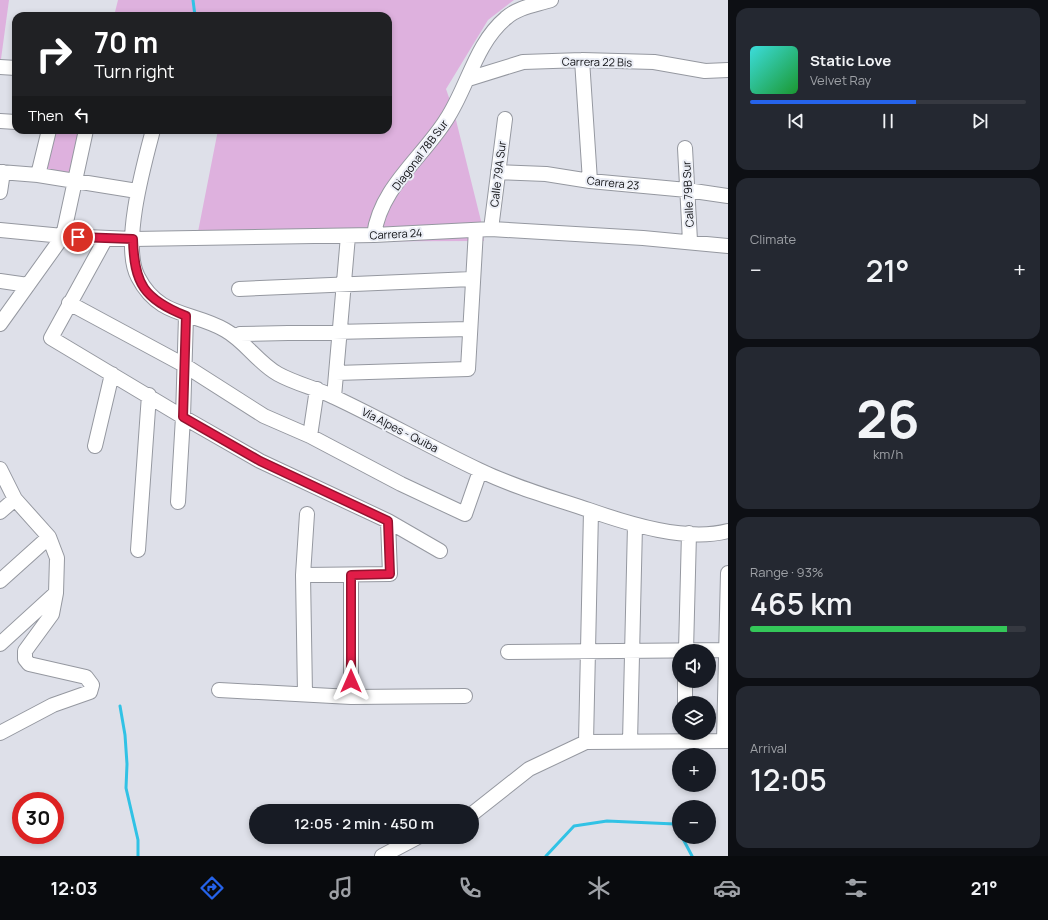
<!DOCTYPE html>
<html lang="en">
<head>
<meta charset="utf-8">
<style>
  body { margin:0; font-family:Manrope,sans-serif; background:#242831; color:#f1f3f6; height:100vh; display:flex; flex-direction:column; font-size:15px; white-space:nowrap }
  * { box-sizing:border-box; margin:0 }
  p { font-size:13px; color:#9ea1a6 }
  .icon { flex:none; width:22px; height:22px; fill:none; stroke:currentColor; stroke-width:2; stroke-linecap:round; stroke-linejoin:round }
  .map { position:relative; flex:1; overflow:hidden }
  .side { display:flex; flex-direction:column; gap:8px; padding:8px; background:#0d0f14; width:320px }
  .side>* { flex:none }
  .top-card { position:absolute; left:12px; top:12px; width:380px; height:122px; border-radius:12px; box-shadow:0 2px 6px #0003; background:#202124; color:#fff; overflow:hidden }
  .buttons { position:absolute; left:672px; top:644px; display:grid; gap:8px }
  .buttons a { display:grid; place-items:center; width:44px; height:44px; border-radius:50%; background:#171b24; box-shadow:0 2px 6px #0003; font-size:20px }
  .speed { position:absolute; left:12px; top:792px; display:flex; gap:8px; font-size:20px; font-weight:700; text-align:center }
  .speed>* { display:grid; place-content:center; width:52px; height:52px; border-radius:50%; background:#171b24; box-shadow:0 2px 6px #0003; line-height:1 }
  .speed .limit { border:6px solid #d22; background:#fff; color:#111 }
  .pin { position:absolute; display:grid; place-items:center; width:34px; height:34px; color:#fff; margin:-17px; border:2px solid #fff; border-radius:50%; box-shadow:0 1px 4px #0007 }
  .me { position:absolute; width:44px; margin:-22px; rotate:0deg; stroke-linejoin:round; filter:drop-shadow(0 0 3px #0008) }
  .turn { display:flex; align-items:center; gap:14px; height:84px; padding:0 16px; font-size:18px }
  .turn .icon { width:52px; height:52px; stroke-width:2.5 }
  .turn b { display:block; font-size:28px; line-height:34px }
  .then { display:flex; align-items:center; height:38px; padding:0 16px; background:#0003; gap:8px; font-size:15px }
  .big { font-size:30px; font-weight:600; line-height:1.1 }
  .side .widget { flex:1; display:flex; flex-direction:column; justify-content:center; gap:6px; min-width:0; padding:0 14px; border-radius:12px; background:#242831 }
  .side .dial { align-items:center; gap:0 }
  .dial b { font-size:52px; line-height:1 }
  .song { display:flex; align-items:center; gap:12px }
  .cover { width:48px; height:48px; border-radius:6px; background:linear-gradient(135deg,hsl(180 70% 55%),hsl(130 70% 35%)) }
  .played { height:4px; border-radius:2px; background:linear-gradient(90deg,#2563eb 60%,#363941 60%) }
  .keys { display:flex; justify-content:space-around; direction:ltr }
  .heat { display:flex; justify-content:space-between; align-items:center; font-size:22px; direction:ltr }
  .charge { height:6px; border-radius:3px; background:linear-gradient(90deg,#34c759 93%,#363941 0) }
  .trip { position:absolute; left:249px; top:804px; width:230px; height:40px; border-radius:20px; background:#171b24; box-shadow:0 2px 6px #0003; font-weight:600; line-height:40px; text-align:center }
  .menu { display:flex; height:64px; justify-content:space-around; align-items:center; background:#090b0e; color:#9ea1a6 }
  .menu .icon { width:28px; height:28px }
  .menu .active { color:#2563eb }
  .menu b { font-size:18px; color:#f1f3f6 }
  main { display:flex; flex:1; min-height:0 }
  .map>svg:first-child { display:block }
  .green { fill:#deb1de }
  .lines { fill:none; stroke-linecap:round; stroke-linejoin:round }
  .stream { stroke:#31c2e5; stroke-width:3 }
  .minor-casing { stroke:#9598a0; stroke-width:16 }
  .minor { stroke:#fff; stroke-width:14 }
  .route-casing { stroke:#92132f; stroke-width:10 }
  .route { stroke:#e11d48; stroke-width:7 }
  .labels { text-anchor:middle; stroke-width:4; stroke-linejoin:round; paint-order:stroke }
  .street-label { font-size:11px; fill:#0b0c0f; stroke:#ebeef6 }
</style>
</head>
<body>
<main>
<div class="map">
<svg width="728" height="856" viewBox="0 0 728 856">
  <rect width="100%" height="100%" fill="#dee0e9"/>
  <path class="green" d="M0 0H9L1 59H0Z
    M118 0H514L488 20 446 89 454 112 482 225 484 241 196 242 218 130H388V16H114Z
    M55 130H86L75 178 46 171Z"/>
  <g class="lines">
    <path class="stream" d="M193 0 195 16
      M120 706 125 735 127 764 126 788 138 840V856
      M682 837 692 856
      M546 856 574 826 607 821 675 824 679 832"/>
    <defs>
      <path id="minor" d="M582 60 590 181
        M0 67 16 68
        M468 79 523 62 582 60 654 62 705 71 728 70
        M0 121 16 122
        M153 130C144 164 121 245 138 277 159 318 192 311 225 330 245 341 258 363 278 374 296 384 316 388 334 397 383 420 430 447 479 470 514 487 553 498 589 510 629 524 686 542 728 531
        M685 148 690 241
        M0 172 38 175 137 191
        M498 172 546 174 590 181 687 190 728 196
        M38 175 49 130
        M0 192 3 172
        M491 229 505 119
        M0 230 63 236 133 239 374 235 491 229 643 238 728 246
        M374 235C380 188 422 158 446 120 468 87 475 44 506 18 518 7 536 5 551 0
        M106 238 51 338 183 417 260 461 388 521 390 574 303 575
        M0 281 28 285
        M239 289 472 279
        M69 303 184 365 264 416 310 436 401 484 465 514 480 471
        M0 324 63 236 86 130
        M235 337 240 334 470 329
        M336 373 468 369 476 230
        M334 397 348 236
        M310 436 317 389
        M95 446 112 374
        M0 469 15 499 49 537 57 558 56 593 52 614 25 651V659L29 664 86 677 92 685 90 692 53 705 0 733
        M178 502 183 417 186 316
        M0 512 15 499
        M388 521 440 551
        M138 550 149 395
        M351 575V697
        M0 581 49 537
        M0 644 56 593
        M686 651 689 533
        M508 652 728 650
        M219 690 351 697 465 696
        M305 694 303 575 307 514
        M685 703V681
        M724 741 728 573
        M586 742 591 511
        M630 742 635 525
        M472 814 529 769 586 742 728 741
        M382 856 418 837"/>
    </defs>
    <use href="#minor" class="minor-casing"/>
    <use href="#minor" class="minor"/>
  </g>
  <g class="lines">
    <defs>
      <path id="route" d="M78 237 133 239C134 284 144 299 186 316L183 417 260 461 388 521 390 574 351 575V681"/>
    </defs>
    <use href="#route" class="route-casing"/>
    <use href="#route" class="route"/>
  </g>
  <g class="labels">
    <g class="street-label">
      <text transform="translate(597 62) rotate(1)" y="4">Carrera 22 Bis</text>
      <text transform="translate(420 155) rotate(-53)" y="4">Diagonal 78B Sur</text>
      <text transform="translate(498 174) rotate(-83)" y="4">Calle 79A Sur</text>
      <text transform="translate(613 183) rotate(6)" y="4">Carrera 23</text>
      <text transform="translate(688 194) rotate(-93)" y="4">Calle 79B Sur</text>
      <text transform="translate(396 234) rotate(-3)" y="4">Carrera 24</text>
      <text transform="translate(400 430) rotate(27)" y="4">Vía Alpes - Quiba</text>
    </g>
  </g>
</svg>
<div class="buttons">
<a><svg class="icon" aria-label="sound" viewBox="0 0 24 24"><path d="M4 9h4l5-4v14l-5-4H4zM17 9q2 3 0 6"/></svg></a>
<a><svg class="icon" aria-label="layers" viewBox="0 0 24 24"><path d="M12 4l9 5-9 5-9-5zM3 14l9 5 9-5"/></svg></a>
<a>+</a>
<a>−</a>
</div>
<div class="speed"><div class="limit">30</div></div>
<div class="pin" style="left:78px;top:237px;background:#d93025"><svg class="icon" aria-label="arrive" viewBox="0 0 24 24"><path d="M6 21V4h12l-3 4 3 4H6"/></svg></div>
<svg class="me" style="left:351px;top:681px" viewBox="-20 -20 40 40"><path d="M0-17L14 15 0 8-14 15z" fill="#e11d48" stroke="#fff" stroke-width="4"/></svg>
<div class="trip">12:05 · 2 min · 450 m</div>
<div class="top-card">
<div class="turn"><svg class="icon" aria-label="right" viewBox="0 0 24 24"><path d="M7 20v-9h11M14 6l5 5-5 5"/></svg><div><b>70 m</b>Turn right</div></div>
<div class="then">Then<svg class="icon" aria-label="left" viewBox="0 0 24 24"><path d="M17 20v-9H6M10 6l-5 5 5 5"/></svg></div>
</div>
</div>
<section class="side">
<div class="widget">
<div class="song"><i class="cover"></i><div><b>Static Love</b><p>Velvet Ray</p></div></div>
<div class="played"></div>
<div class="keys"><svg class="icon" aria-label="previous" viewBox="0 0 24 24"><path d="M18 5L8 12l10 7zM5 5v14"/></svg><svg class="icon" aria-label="pause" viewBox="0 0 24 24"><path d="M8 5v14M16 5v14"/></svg><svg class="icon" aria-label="next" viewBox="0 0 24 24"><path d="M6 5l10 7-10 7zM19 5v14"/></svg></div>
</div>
<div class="widget"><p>Climate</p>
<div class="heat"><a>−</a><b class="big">21°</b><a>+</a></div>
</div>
<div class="widget dial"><b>26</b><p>km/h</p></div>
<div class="widget"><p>Range · 93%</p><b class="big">465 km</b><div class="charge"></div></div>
<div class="widget"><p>Arrival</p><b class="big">12:05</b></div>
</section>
</main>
<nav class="menu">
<b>12:03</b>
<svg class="icon active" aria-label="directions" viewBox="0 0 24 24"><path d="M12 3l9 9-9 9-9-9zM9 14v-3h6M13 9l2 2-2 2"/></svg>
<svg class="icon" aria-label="music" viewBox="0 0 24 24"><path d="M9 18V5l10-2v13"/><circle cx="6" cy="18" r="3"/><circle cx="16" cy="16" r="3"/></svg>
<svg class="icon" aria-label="phone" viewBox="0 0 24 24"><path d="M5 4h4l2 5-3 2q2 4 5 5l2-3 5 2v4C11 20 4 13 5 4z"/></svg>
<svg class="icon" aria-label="climate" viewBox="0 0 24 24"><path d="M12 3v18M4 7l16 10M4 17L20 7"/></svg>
<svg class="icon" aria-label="car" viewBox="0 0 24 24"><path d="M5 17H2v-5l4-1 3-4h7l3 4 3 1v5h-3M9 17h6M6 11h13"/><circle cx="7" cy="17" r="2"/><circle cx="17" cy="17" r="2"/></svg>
<svg class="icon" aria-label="filters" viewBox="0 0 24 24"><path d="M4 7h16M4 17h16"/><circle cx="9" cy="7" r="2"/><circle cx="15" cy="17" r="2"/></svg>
<b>21°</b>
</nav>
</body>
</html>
